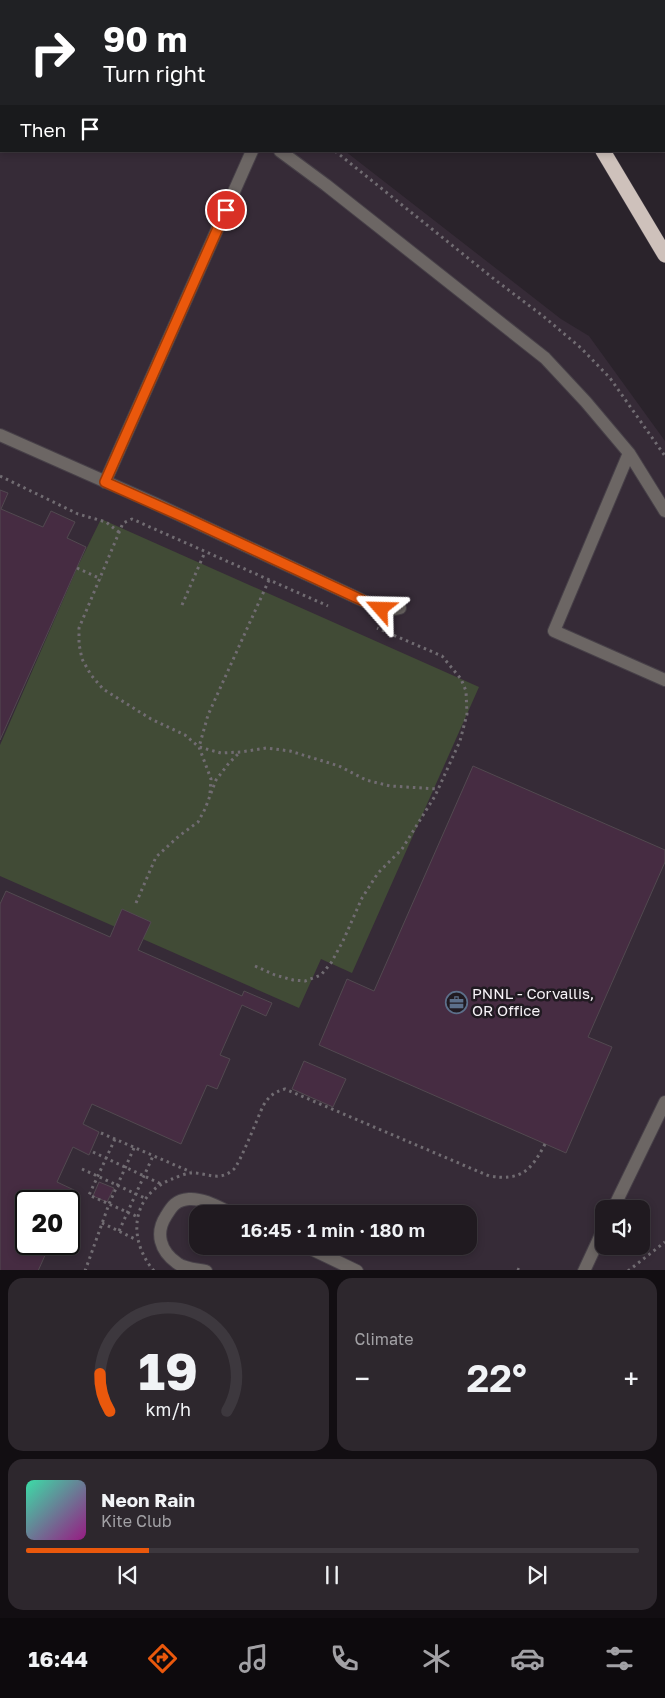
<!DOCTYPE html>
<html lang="en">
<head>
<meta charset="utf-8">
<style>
  body { margin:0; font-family:"Golos Text",sans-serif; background:#2d272d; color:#f1f3f6; height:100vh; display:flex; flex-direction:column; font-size:19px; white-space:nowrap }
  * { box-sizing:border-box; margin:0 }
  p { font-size:16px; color:#a2a1a5 }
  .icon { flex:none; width:28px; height:28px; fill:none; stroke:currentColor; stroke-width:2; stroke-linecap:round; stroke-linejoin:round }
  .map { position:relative; height:1270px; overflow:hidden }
  .details { display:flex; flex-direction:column; gap:8px; padding:8px; background:#120e12; flex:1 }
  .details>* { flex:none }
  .guide { position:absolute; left:0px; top:0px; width:665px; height:152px; box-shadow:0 2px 8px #0003,0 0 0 1px #3d383e; background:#202124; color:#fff; overflow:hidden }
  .buttons { position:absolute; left:595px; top:1200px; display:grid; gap:10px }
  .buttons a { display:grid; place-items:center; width:55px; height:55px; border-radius:10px; background:#201a20; box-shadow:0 2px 8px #0003,0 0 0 1px #3d383e; font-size:25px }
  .speed { position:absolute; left:15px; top:1190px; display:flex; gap:10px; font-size:25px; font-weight:700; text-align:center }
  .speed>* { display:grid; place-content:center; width:65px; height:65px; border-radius:50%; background:#201a20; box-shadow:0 2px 8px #0003,0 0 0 1px #3d383e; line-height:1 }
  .speed .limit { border:2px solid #111; border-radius:8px; background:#fff; color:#111 }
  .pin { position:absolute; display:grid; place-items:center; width:42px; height:42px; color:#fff; margin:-21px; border:2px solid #fff; border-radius:50%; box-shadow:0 1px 5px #0007 }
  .me { position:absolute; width:55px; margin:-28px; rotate:295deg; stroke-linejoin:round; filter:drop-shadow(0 0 4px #0008) }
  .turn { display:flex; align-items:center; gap:18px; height:105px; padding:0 20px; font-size:22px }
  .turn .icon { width:65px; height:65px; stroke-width:2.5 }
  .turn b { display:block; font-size:35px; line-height:42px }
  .then { display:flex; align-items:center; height:48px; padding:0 20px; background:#0003; gap:10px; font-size:19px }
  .big { font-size:38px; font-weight:600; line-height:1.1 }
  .details .card { flex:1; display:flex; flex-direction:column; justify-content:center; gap:8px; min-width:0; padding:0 18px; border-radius:15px; background:#2d272d }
  .details .dial { align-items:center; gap:0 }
  .dial svg { height:130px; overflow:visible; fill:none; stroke:#3d383e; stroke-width:7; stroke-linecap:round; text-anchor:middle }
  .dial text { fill:#f1f3f6; stroke:none }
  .song { display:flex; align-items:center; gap:15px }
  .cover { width:60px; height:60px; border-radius:8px; background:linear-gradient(135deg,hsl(160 70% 55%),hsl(310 70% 35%)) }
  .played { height:5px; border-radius:2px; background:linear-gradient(90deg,#ea580c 20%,#3d383e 20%) }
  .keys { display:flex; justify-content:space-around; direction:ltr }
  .heat { display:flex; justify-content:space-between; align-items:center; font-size:28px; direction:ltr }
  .details .tiles { flex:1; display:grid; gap:8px; grid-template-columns:1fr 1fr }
  .card:last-child { grid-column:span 2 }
  .trip { position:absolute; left:189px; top:1205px; width:288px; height:50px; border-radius:15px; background:#201a20; box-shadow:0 2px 8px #0003,0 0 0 1px #3d383e; font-weight:600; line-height:50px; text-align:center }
  .tab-bar { display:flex; height:80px; justify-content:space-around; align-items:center; background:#0d0a0d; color:#a2a1a5 }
  .tab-bar .icon { width:35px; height:35px }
  .tab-bar .on { color:#ea580c }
  .tab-bar b { font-size:22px; color:#f1f3f6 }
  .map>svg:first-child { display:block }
  .built { fill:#362b37; fill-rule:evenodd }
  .green { fill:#414b36 }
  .building { fill:#462c42; stroke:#524950 }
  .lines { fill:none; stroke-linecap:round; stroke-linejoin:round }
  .lane-casing { stroke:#474048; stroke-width:14 }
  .highway-casing { stroke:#474048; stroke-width:16 }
  .path { stroke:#716c72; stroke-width:3; stroke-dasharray:2.5 4; stroke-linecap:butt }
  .lane { stroke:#6c6664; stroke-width:12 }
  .highway { stroke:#cec1bb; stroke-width:15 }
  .route-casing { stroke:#983908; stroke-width:12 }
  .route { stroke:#ea580c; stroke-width:9 }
  .labels { text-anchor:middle; stroke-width:5; stroke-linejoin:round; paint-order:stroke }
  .poi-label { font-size:15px; fill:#f7f3f8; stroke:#201a21; text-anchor:start }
</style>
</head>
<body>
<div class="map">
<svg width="665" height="1271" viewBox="0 0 665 1271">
  <rect width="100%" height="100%" fill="#2a232b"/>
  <path class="built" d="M0 0 34 1H1V151H345L561 319 589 336 665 441V1270L0 1271ZM26 1201H69V1244H26ZM604 1209H641V1246H604ZM198 1214H468V1246H198Z"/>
  <path class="green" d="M101 519 479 687 352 973 321 959 299 1008 0 876V745L77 568Z"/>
  <path class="building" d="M0 490 8 493 1 509 43 527 51 511 75 522 67 538 86 547 0 740Z
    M473 766 665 850V862L588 1037 612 1047 566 1153 319 1045 347 979 374 991Z
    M6 891 110 937 122 909 151 922 138 950 242 996 244 991 272 1003 266 1016 242 1005 220 1055 230 1059 217 1089 207 1085 181 1144 92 1104 83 1124 99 1132 89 1155 73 1147 57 1182 74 1190 69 1202 26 1201V1244H50L38 1271H0V904Z
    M304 1061 346 1079 333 1107 292 1089Z
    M99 1182 114 1188 107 1202 93 1196Z"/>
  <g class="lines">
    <defs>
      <path id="lane" d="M0 30 1 31
        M280 151 326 185 545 358 586 402 629 453 665 511
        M0 435 156 504 381 609 391 610 400 608
        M629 453 554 631 665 680
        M105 482 252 151
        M613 1209 665 1102
        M305 1246 357 1271
        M206 1271C197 1269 185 1269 177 1263 160 1251 155 1233 166 1216 172 1206 176 1200 189 1199 204 1198 220 1208 233 1214
        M584 1271 604 1228"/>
      <path id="highway" d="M513 0 514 1
        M603 151 665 255"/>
    </defs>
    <use href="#lane" class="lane-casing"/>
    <use href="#highway" class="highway-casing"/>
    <path class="path" d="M0 5H1
      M335 151 494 279 543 316 581 348 610 378 665 456
      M0 476 78 514 106 522 120 533
      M77 568 101 579
      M269 580 208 715 199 747 221 753 241 752 266 748 290 751 339 766 366 780 390 786 438 789
      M182 605 205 552
      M210 793 211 779 199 747 185 735 151 719 103 689 91 675 82 659 79 644V628L123 523 132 519 328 606
      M136 903 156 857 179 836 198 822 205 809 216 780 229 763 240 752
      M255 966 275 975 293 980 305 981 321 975 331 963 343 941 362 898 378 873 402 849 435 796 460 741 467 714 466 691 461 679 442 656 377 628
      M101 1133 191 1172
      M115 1139 89 1195 138 1217
      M93 1152 161 1184
      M82 1169 147 1199
      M102 1223 137 1240
      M119 1231 153 1156
      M517 1269 522 1271
      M85 1271 109 1204 134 1148
      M154 1271C127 1239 131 1195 172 1179 177 1177 184 1174 190 1173 207 1172 219 1183 234 1169 240 1163 258 1117 263 1106 269 1096 274 1092 285 1089L489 1176C521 1181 531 1171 545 1144
      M628 1271 665 1242"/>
    <use href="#lane" class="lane"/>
    <use href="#highway" class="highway"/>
  </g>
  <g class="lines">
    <defs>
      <path id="route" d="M226 210 105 482 188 519 381 609"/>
    </defs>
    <use href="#route" class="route-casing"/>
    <use href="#route" class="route"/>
  </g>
  <defs>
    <symbol id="office-ring" viewBox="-11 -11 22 22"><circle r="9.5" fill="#201a21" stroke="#5c6f8a" stroke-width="1.5"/><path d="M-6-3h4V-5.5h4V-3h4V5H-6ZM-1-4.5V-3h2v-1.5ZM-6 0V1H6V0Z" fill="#5c6f8a"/></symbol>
  </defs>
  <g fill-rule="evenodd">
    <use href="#office-ring" x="444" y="990" width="25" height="25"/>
  </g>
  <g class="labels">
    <g class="poi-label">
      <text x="472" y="999">PNNL - Corvallis,<tspan x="472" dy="17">OR Office</tspan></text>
    </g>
  </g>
</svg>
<div class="buttons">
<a><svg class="icon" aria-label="sound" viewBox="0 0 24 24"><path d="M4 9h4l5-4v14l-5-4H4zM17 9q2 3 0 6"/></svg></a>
</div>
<div class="speed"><div class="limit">20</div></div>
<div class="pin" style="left:226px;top:210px;background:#d93025"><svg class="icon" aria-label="arrive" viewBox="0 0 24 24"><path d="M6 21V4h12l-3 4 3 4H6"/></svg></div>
<svg class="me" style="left:381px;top:609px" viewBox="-20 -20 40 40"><path d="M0-17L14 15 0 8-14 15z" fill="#ea580c" stroke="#fff" stroke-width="4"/></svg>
<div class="trip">16:45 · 1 min · 180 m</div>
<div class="guide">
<div class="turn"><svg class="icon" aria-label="right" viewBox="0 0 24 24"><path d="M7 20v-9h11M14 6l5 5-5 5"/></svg><div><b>90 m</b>Turn right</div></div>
<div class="then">Then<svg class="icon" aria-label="arrive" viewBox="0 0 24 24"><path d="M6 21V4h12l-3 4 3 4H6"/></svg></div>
</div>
</div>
<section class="details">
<div class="tiles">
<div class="card dial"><svg viewBox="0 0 100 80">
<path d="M14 69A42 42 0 1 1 86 69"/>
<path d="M14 69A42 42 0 0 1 8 46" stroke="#ea580c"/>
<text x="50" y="56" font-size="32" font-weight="700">19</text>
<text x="50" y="72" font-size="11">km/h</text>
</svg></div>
<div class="card"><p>Climate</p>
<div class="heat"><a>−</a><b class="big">22°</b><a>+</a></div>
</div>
<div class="card">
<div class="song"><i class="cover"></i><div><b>Neon Rain</b><p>Kite Club</p></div></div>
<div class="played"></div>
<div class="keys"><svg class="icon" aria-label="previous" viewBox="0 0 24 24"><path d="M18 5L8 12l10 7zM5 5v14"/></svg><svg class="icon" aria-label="pause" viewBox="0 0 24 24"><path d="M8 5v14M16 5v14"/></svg><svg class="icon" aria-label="next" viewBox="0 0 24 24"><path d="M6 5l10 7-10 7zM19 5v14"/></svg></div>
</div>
</div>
</section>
<nav class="tab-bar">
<b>16:44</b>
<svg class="icon on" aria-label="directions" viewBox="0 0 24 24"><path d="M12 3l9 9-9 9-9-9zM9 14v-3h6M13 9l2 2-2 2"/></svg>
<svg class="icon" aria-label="music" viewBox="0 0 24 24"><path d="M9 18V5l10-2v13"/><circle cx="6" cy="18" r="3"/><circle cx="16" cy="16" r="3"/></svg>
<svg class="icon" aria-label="phone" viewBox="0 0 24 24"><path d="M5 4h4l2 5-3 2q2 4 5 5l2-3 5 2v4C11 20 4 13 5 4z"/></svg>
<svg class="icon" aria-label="climate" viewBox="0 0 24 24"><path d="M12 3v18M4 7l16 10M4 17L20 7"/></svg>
<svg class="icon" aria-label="car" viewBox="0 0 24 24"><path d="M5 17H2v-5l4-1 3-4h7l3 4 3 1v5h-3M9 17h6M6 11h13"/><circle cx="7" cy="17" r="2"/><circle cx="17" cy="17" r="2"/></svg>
<svg class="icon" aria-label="filters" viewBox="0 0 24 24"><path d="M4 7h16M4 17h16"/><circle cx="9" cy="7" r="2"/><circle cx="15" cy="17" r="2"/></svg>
</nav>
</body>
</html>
